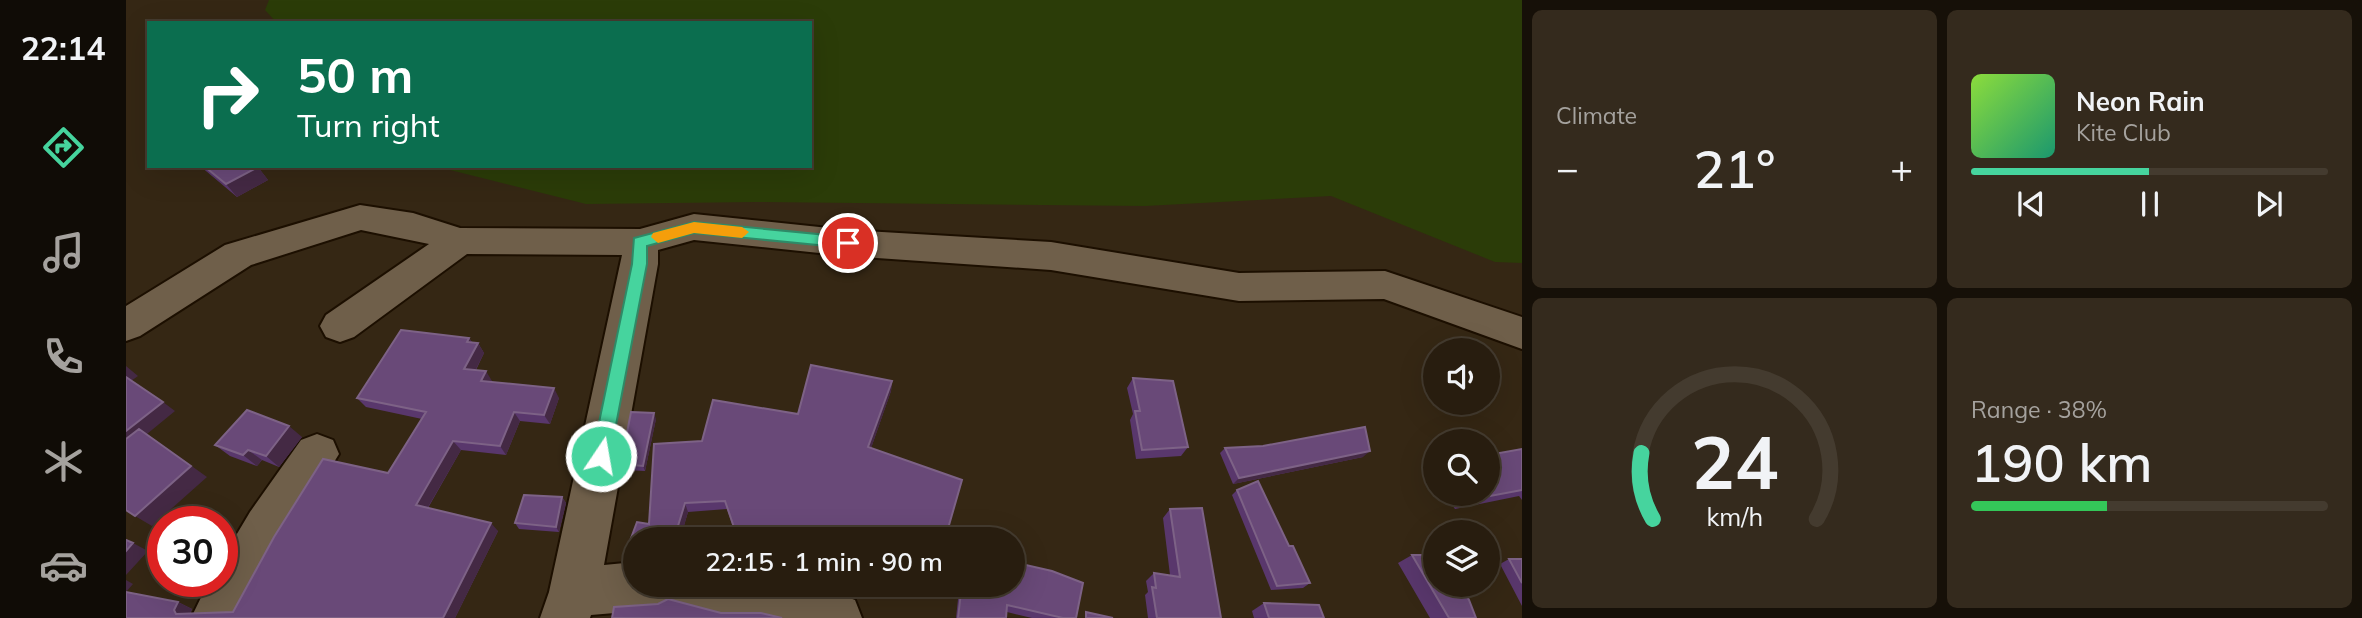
<!DOCTYPE html>
<html lang="en">
<head>
<meta charset="utf-8">
<style>
  body { margin:0; font-family:Mulish,sans-serif; background:#342a1d; color:#f1f3f6; height:100vh; display:flex; flex-direction:column; font-size:26px; white-space:nowrap }
  * { box-sizing:border-box; margin:0 }
  p { font-size:23px; color:#a5a29e }
  .icon { flex:none; width:38px; height:38px; fill:none; stroke:currentColor; stroke-width:2; stroke-linecap:round; stroke-linejoin:round }
  .map { position:relative; flex:1; overflow:hidden }
  .drawer { display:flex; flex-direction:column; gap:10px; padding:10px; background:#161008; width:840px }
  .drawer>* { flex:none }
  .top-card { position:absolute; left:21px; top:21px; width:665px; height:147px; border-radius:0px; box-shadow:0 7px 28px #0002,0 0 0 2px #443b2f; background:#0b6e4f; color:#fff; overflow:hidden }
  .tools { position:absolute; left:1297px; top:338px; display:grid; gap:14px }
  .tools a { display:grid; place-items:center; width:77px; height:77px; border-radius:50%; background:#281d0f; box-shadow:0 7px 28px #0002,0 0 0 2px #443b2f; font-size:35px }
  .speed { position:absolute; left:21px; top:506px; display:flex; gap:14px; font-size:35px; font-weight:700; text-align:center }
  .speed>* { display:grid; place-content:center; width:91px; height:91px; border-radius:50%; background:#281d0f; box-shadow:0 7px 28px #0002,0 0 0 2px #443b2f; line-height:1 }
  .speed .limit { border:10px solid #d22; background:#fff; color:#111 }
  .pin { position:absolute; display:grid; place-items:center; width:60px; height:60px; color:#fff; margin:-30px; border:4px solid #fff; border-radius:50%; box-shadow:0 2px 7px #0007 }
  .me { position:absolute; width:77px; margin:-38px; rotate:12deg; stroke-linejoin:round; filter:drop-shadow(0 0 5px #0008) }
  .turn { display:flex; align-items:center; gap:24px; height:147px; padding:0 35px; font-size:32px }
  .turn .icon { width:91px; height:91px; stroke-width:2.5 }
  .turn b { display:block; font-size:49px; line-height:60px }
  .big { font-size:52px; font-weight:600; line-height:1.1 }
  .drawer .widget { flex:1; display:flex; flex-direction:column; justify-content:center; gap:10px; min-width:0; padding:0 24px; border-radius:10px; background:#342a1d }
  .drawer .dial { align-items:center; gap:0 }
  .dial svg { height:182px; overflow:visible; fill:none; stroke:#443b2f; stroke-width:7; stroke-linecap:round; text-anchor:middle }
  .dial text { fill:#f1f3f6; stroke:none }
  .song { display:flex; align-items:center; gap:21px }
  .cover { width:84px; height:84px; border-radius:10px; background:linear-gradient(135deg,hsl(90 70% 55%),hsl(160 70% 35%)) }
  .played { height:7px; border-radius:4px; background:linear-gradient(90deg,#46d49e 50%,#443b2f 50%) }
  .keys { display:flex; justify-content:space-around; direction:ltr }
  .heat { display:flex; justify-content:space-between; align-items:center; font-size:38px; direction:ltr }
  .charge { height:10px; border-radius:5px; background:linear-gradient(90deg,#34c759 38%,#443b2f 0) }
  .drawer .tiles { flex:1; display:grid; gap:10px; grid-template-columns:repeat(2,1fr) }
  .trip { position:absolute; left:497px; top:527px; width:402px; height:70px; border-radius:35px; background:#281d0f; box-shadow:0 7px 28px #0002,0 0 0 2px #443b2f; font-weight:600; line-height:70px; text-align:center }
  main { display:flex; flex:1; min-height:0 }
  .dock { display:flex; flex-direction:column; width:126px; justify-content:space-around; align-items:center; background:#100c06; color:#a5a29e }
  .dock .icon { width:49px; height:49px }
  .dock .selected { color:#46d49e }
  .dock b { font-size:32px; color:#f1f3f6 }
  .map>svg:first-child { display:block }
  .green { fill:#2b3c08 }
  .lines { fill:none; stroke-linecap:round; stroke-linejoin:round }
  .minor-casing { stroke:#1c0f00; stroke-width:4 }
  .minor { fill:#6f5f4a; fill-rule:evenodd }
  .wall { fill:#59376c }
  .shaded-wall { fill:#442944 }
  .building { fill:#694978; stroke:#7d6286; stroke-width:2 }
  .route { fill:#46d49e; stroke:#2e8a67; stroke-width:2 }
  .slow { fill:#f59e0b }
</style>
</head>
<body>
<main>
<nav class="dock">
<b>22:14</b>
<svg class="icon selected" aria-label="directions" viewBox="0 0 24 24"><path d="M12 3l9 9-9 9-9-9zM9 14v-3h6M13 9l2 2-2 2"/></svg>
<svg class="icon" aria-label="music" viewBox="0 0 24 24"><path d="M9 18V5l10-2v13"/><circle cx="6" cy="18" r="3"/><circle cx="16" cy="16" r="3"/></svg>
<svg class="icon" aria-label="phone" viewBox="0 0 24 24"><path d="M5 4h4l2 5-3 2q2 4 5 5l2-3 5 2v4C11 20 4 13 5 4z"/></svg>
<svg class="icon" aria-label="climate" viewBox="0 0 24 24"><path d="M12 3v18M4 7l16 10M4 17L20 7"/></svg>
<svg class="icon" aria-label="car" viewBox="0 0 24 24"><path d="M5 17H2v-5l4-1 3-4h7l3 4 3 1v5h-3M9 17h6M6 11h13"/><circle cx="7" cy="17" r="2"/><circle cx="17" cy="17" r="2"/></svg>
</nav>
<div class="map">
<svg width="1396" height="618" viewBox="0 0 1396 618">
  <rect width="100%" height="100%" fill="#352714"/>
  <path class="green" d="M143 0H1396V263L1369 262 1205 196 1019 206 630 202 460 204 324 170 321 166H684V23H151L139 10Z"/>
  <g class="lines">
    <defs>
      <path id="minor" d="M234 205 287 213 334 228 514 229 568 214 722 230 925 242 1113 273 1259 271 1396 317V349L1258 299 1113 301 925 270 722 256 568 240 532 250V264L478 565 509 562V584C577 584 666 574 729 600L736 618H598L546 604 536 609 465 615 464 618H414L423 592 496 255 341 254 228 337 214 342 200 337 194 326 200 315 303 244 235 230 125 265 14 336 0 341V306L99 245Z
        M191 434 207 440 213 454 158 544 118 618H65L83 581H96V559L124 512 175 440Z"/>
    </defs>
    <use href="#minor" class="minor-casing"/>
    <use href="#minor" class="minor"/>
  </g>
  <path class="wall" d="M74 166H131L142 180 111 197Z
    M343 338 346 342 352 343 358 353 350 370 366 381V382L433 398 424 424 394 421 380 455 335 450 302 508 372 531 329 618H0L52 602 66 609 64 614 107 612 262 473 296 419 240 407 231 398Z
    M685 365 766 381 765 391 745 448 836 480 819 539H611L601 509 562 512 554 539H509V577L507 574V559L501 549 511 522 523 524 528 444 576 441 587 400 672 414Z
    M1007 378 1062 447 1055 456 1010 459 1004 420 1007 414 1001 388Z
    M530 419 519 471 498 470 495 464Z
    M176 437 153 467 136 460 131 466 104 456 89 445Z
    M1099 448 1237 457 1107 484 1094 453Z
    M1396 449V500L1393 496 1329 509 1318 494H1362Z
    M1309 468V482L1302 473Z
    M1111 490 1163 546 1184 583 1177 588 1145 590 1106 495Z
    M436 497 440 503 433 532 393 529 389 523Z
    M1044 509 1095 618H1022L1019 595 1022 592 1020 581 1028 573 1044 575 1037 518Z
    M1286 555 1350 618H1304L1272 563Z
    M1383 559H1396V606L1374 564Z
    M672 584H734L731 599 705 589Z
    M818 584H887L950 618H906L881 612 880 618H830L833 590Z
    M1138 603 1198 618H1128L1126 611Z"/>
  <path class="shaded-wall" d="M132 167 142 180 111 197 100 184Z
    M343 338 350 348 352 343 358 353 345 379 338 369 341 342Z
    M0 366 12 376 5 381 0 377Z
    M360 371 366 381 362 391 355 381Z
    M766 381 765 391 742 457V447Z
    M428 388 433 398 424 424 418 415Z
    M37 402 49 411 21 434 81 477 26 526 9 516 0 440V431Z
    M388 412 394 421 380 455 374 446Z
    M528 413 530 419 519 471 517 466Z
    M163 426 176 437 153 467 140 456Z
    M327 441 335 450 298 514 290 505Z
    M122 450 136 460 131 466 117 455Z
    M1244 451 1237 457 1107 484 1113 478Z
    M436 497 440 503 433 532 430 527Z
    M559 503 562 512 554 539H548Z
    M365 523 372 531 329 618H317Z
    M654 531V539H634Z
    M7 543 22 551 0 575V551Z
    M0 580 7 584 0 592Z
    M52 602 66 609 63 617 50 614 48 610Z"/>
  <path class="building" d="M78 166H131L132 167 100 184Z
    M275 330 343 338 341 342 352 343 338 369 360 371 355 381 428 388 418 415 388 412 374 446 327 441 290 505 365 523 317 618H0V592L52 602 48 610 50 614 107 612 148 537 197 459 262 473 300 412 231 398Z
    M685 365 766 381 742 447 836 480 819 539H652L654 531 634 539H612L599 501 559 503 548 539H509V574H507V554L501 549 511 522 523 524 528 444 576 441 587 400 672 414Z
    M0 377 37 402 0 431Z
    M1007 378 1047 381 1062 447 1016 450 1009 411H1014Z
    M121 410 163 426 140 456 122 450 117 455 89 445Z
    M505 412 528 413 517 466 495 464Z
    M1239 427 1244 451 1113 478 1099 448 1137 446Z
    M13 429 65 466 9 516 0 510V439Z
    M1396 449V490L1343 500 1338 494H1362V455Z
    M1132 481 1163 546H1167L1184 583 1151 586 1111 490Z
    M398 495 436 497 430 527 389 523Z
    M1076 508 1095 618H1031L1026 587 1030 588 1028 573 1054 577 1044 509Z
    M0 540 7 543 0 551Z
    M1286 555H1309V584H1334L1343 600 1350 618H1323Z
    M1383 559H1396V583Z
    M887 562 926 571 957 583 950 618H937L881 605 880 618H832L836 584H887Z
    M712 584H733L732 592Z
    M542 599 595 613H635L656 618H486L488 607 532 604Z
    M1138 603 1193 605 1198 618H1143Z
    M960 612 987 618H960Z"/>
  <path class="route" d="M568 222 722 237 729 243 722 248 568 233 521 246V264L484 456 482 462 475 464 469 462 466 456 506 264 508 238Z"/>
  <path class="slow" d="M568 222 616 227 623 232 616 238 568 233 532 243 525 237 527 233Z"/>
</svg>
<div class="tools">
<a><svg class="icon" aria-label="sound" viewBox="0 0 24 24"><path d="M4 9h4l5-4v14l-5-4H4zM17 9q2 3 0 6"/></svg></a>
<a><svg class="icon" aria-label="search" viewBox="0 0 24 24"><circle cx="10" cy="10" r="6"/><path d="M15 15l6 6"/></svg></a>
<a><svg class="icon" aria-label="layers" viewBox="0 0 24 24"><path d="M12 4l9 5-9 5-9-5zM3 14l9 5 9-5"/></svg></a>
</div>
<div class="speed"><div class="limit">30</div></div>
<div class="pin" style="left:722px;top:243px;background:#d93025"><svg class="icon" aria-label="arrive" viewBox="0 0 24 24"><path d="M6 21V4h12l-3 4 3 4H6"/></svg></div>
<svg class="me" style="left:475px;top:456px" viewBox="-20 -20 40 40"><circle r="17" fill="#46d49e" stroke="#fff" stroke-width="3"/><path d="M0-11L8 9 0 5-8 9z" fill="#fff"/></svg>
<div class="trip">22:15 · 1 min · 90 m</div>
<div class="top-card">
<div class="turn"><svg class="icon" aria-label="right" viewBox="0 0 24 24"><path d="M7 20v-9h11M14 6l5 5-5 5"/></svg><div><b>50 m</b>Turn right</div></div>
</div>
</div>
<section class="drawer">
<div class="tiles">
<div class="widget"><p>Climate</p>
<div class="heat"><a>−</a><b class="big">21°</b><a>+</a></div>
</div>
<div class="widget">
<div class="song"><i class="cover"></i><div><b>Neon Rain</b><p>Kite Club</p></div></div>
<div class="played"></div>
<div class="keys"><svg class="icon" aria-label="previous" viewBox="0 0 24 24"><path d="M18 5L8 12l10 7zM5 5v14"/></svg><svg class="icon" aria-label="pause" viewBox="0 0 24 24"><path d="M8 5v14M16 5v14"/></svg><svg class="icon" aria-label="next" viewBox="0 0 24 24"><path d="M6 5l10 7-10 7zM19 5v14"/></svg></div>
</div>
<div class="widget dial"><svg viewBox="0 0 100 80">
<path d="M14 69A42 42 0 1 1 86 69"/>
<path d="M14 69A42 42 0 0 1 9 40" stroke="#46d49e"/>
<text x="50" y="56" font-size="32" font-weight="700">24</text>
<text x="50" y="72" font-size="11">km/h</text>
</svg></div>
<div class="widget"><p>Range · 38%</p><b class="big">190 km</b><div class="charge"></div></div>
</div>
</section>
</main>
</body>
</html>
